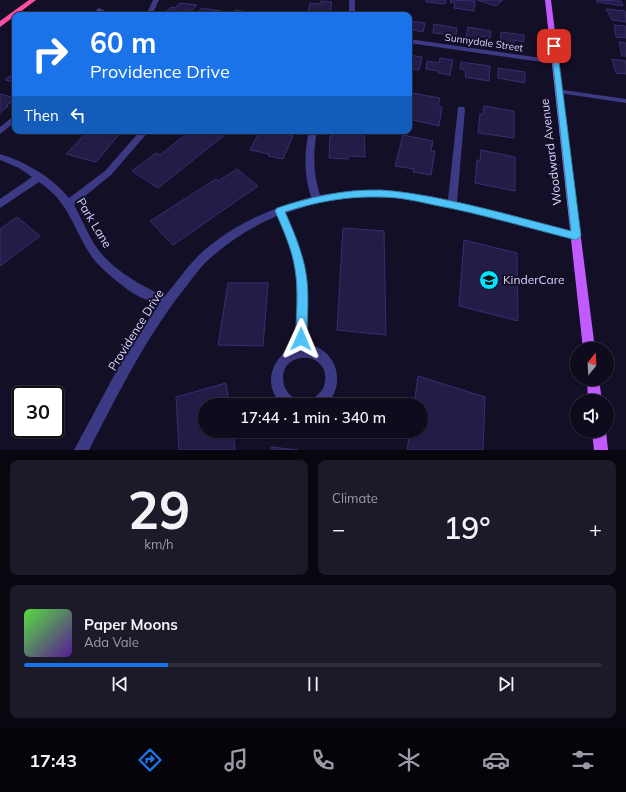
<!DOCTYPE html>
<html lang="en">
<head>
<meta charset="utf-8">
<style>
  body { margin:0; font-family:Mulish,sans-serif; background:#1c1929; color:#f1f3f6; height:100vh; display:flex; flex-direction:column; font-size:15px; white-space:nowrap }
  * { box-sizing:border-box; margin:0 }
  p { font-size:13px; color:#9b9ba3 }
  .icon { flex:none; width:22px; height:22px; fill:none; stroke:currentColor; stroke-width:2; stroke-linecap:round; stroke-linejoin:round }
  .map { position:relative; height:450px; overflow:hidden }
  .side { display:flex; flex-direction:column; gap:10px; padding:10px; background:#08060f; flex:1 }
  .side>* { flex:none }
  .banner { position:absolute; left:12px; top:12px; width:400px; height:122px; border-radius:8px; box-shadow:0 1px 3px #0004,0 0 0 1px #2e2b3b; background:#1a73e8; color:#fff; overflow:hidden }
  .needle { width:26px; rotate:18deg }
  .controls { position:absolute; left:570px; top:342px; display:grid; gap:8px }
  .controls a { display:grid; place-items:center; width:44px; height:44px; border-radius:50%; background:#0e0b1c; box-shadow:0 1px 3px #0004,0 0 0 1px #2e2b3b; font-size:20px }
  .speed { position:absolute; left:12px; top:386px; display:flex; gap:8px; font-size:20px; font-weight:700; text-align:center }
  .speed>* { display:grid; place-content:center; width:52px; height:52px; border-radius:50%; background:#0e0b1c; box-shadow:0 1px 3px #0004,0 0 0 1px #2e2b3b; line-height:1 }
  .speed .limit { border:2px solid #111; border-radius:6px; background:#fff; color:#111 }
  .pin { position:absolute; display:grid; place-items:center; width:34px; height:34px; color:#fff; margin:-17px; border-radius:8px; box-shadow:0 2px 6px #0006 }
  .me { position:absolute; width:44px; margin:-22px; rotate:1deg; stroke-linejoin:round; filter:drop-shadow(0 0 3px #0008) }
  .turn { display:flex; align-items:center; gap:14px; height:84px; padding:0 12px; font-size:18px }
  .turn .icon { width:52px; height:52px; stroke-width:2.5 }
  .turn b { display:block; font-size:28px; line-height:34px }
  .then { display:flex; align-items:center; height:38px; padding:0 12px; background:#0003; gap:8px; font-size:15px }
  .big { font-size:30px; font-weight:600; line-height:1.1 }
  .side .tile { flex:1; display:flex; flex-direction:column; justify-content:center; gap:6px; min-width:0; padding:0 14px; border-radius:8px; background:#1c1929 }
  .side .dial { align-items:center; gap:0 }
  .dial b { font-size:52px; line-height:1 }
  .song { display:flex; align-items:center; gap:12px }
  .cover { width:48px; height:48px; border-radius:6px; background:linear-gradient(135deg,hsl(110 70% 55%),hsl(270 70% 35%)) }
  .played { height:4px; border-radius:2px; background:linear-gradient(90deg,#1a73e8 25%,#2e2b3b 25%) }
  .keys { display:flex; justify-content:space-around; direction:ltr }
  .heat { display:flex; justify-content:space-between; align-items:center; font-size:22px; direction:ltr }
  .side .tiles { flex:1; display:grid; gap:10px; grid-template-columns:1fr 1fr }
  .tile:last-child { grid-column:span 2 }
  .trip { position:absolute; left:198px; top:398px; width:230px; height:40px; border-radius:20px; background:#0e0b1c; box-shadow:0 1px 3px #0004,0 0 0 1px #2e2b3b; font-weight:600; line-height:40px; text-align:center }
  .tab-bar { display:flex; height:64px; justify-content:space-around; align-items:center; background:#06040b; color:#9b9ba3 }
  .tab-bar .icon { width:28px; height:28px }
  .tab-bar .active { color:#1a73e8 }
  .tab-bar b { font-size:18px; color:#f1f3f6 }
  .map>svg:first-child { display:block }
  .building { fill:#241b47; stroke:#3b2d73 }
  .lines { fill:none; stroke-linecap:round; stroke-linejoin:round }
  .minor { fill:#3d3a85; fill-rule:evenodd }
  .major { fill:#c25bff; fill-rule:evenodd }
  .highway { fill:#ff4fa3; fill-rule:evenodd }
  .route { fill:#4fc3f7; stroke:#337fa1 }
  .labels { text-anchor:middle; stroke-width:4; stroke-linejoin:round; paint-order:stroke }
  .far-street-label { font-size:10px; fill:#d9d4ff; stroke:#130f26 }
  .street-label { font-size:12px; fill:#d9d4ff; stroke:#130f26 }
  .poi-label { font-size:12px; fill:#d9d4ff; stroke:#130f26; text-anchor:start }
</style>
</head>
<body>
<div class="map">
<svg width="626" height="450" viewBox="0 0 626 450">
  <rect width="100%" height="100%" fill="#130f26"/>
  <path class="building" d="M426 0H446L445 4 426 2Z
    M451 0 475 1 474 11 454 8 455 3 450 2Z
    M477 0H503L496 6Z
    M596 0 621 1 623 6 597 2Z
    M321 1 332 2 330 13 308 12 310 3 320 4Z
    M180 3 197 5 188 15 166 12 171 7 175 8Z
    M202 8 221 11 217 15H195Z
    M606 9 625 11 626 22 612 20Z
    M235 10 254 13 252 15H231Z
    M268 12 287 14 266 15Z
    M409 21 425 23 423 32 409 29Z
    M434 24 457 28 456 35 433 33Z
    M614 25 626 26V38L616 37Z
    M468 27 491 31 490 38 479 36V40L466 38Z
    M501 32 524 35V42L514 40V45L500 43Z
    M619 42 626 43V56H622Z
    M409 55 422 57 419 70 409 69Z
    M440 58 453 60 450 75 438 73 439 71 426 69 427 61 439 63Z
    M612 59 626 61V74L616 73Z
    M461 62 490 66 489 81 465 77 466 70 460 69Z
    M498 68 525 72V83L498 78Z
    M15 72V82L5 80Z
    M412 93 440 98 438 106 442 107 439 126 409 119V106Z
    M0 94 15 98 6 106H8L0 113Z
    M484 106 514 111V138L478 133 480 114H483Z
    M34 131H53L49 135Z
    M88 131H122L96 162 66 154Z
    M190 131H223L227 133 158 188 132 171 156 153 160 155Z
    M260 131H291L289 135 293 136 283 159 268 156 269 154 250 150Z
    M333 131H364L365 157 348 156V159L329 158 330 136H333Z
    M403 135 433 141 431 151H435L431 175 413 172 414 169 395 166Z
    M481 150 515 157V191L475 183 477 160 480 161Z
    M237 169 258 186 173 245 150 221 216 179 218 181Z
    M17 217 40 236 0 266V229Z
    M343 228 384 231 386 335 337 330Z
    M464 240 517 253 518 321 459 306Z
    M228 283H268L263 346 218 345Z
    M418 376 485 397 483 450H407L410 431H421V405H414Z
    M226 383 229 405H205V431H233L235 450H179L176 397Z
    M271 447 298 450H271Z"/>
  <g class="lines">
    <path class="minor" d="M153 0H159L152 15H146Z
      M349 0H355V15H349Z
      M99 8 112 14 113 15C107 15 101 15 96 10Z
      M409 39 556 60 559 62 556 64 409 43Z
      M556 89 626 99V103L559 93H556Z
      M458 107H464L465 109 457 202 576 232 580 233 581 236 580 239 576 240 464 211 422 201 396 198 370 197 344 198 316 203 286 213C293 229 300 245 304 262 310 289 307 317 307 344 337 349 347 384 326 405H308C312 397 321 395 324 386 335 349 275 348 284 385 286 394 295 397 299 405H282C262 385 271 357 295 346 295 320 298 294 295 269 292 251 285 233 277 216 252 226 226 243 206 262 197 271 189 283 181 293 144 341 117 396 89 450H74L123 359 159 304C151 301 143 299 136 295 124 288 97 266 90 254 72 226 69 202 39 182L0 208V199L32 177 19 168 0 160V154C26 162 52 177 69 198L105 171 140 131H149L111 175 74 205C82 219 88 235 97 248 112 269 142 287 165 296 176 283 186 268 198 256 229 226 271 208 311 197 304 176 304 153 309 131H317C313 152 313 174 320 195 365 188 403 189 448 200Z
      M15 115V122L0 134V127Z"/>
    <path class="major" d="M545 0H551L595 349H583Z
      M587 379H599L602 401H588Z
      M592 431H606L608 450H594Z"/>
    <path class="highway" d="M29 0H36L0 27V21Z"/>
  </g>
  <path class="route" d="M554 44 557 46 581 236 579 238 576 240C529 228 482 214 434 205 416 201 399 197 380 197 348 196 315 202 285 212 293 230 301 249 305 268 310 291 307 316 307 339L305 343 301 345 297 343 296 339C296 316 299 292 295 269 292 249 283 229 275 211L277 208C310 197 345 189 381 190 398 191 415 194 432 197 479 206 525 219 571 231L551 46Z"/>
  <defs>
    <symbol id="school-disc" viewBox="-11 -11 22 22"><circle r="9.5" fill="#00e5ff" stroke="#130f26"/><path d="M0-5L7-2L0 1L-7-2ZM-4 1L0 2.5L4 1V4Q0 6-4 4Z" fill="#111"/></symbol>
  </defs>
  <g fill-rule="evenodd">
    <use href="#school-disc" x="478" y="269" width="22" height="22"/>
  </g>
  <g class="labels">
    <g class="far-street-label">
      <text transform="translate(484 42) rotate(8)" y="4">Sunnydale Street</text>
    </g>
    <g class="street-label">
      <text transform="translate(551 152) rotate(-97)" y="4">Woodward Avenue</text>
      <text transform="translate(94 223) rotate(59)" y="4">Park Lane</text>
      <text transform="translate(136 330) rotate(-58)" y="4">Providence Drive</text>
    </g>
    <g class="poi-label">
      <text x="503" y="284">KinderCare</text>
    </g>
  </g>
</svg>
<div class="controls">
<a><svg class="needle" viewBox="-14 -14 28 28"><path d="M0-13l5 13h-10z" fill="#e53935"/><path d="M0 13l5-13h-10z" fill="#9b9ba3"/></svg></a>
<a><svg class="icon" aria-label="sound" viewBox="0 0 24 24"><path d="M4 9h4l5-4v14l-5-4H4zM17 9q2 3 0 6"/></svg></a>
</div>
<div class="speed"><div class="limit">30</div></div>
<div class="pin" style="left:554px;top:46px;background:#d93025"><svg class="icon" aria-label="arrive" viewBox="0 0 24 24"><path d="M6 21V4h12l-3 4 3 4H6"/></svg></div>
<svg class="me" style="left:301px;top:339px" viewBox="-20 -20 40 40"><path d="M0-17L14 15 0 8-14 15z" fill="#4fc3f7" stroke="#fff" stroke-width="4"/></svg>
<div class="trip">17:44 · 1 min · 340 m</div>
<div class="banner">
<div class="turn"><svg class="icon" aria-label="right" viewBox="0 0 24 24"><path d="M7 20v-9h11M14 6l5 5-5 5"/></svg><div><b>60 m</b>Providence Drive</div></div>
<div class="then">Then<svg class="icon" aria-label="left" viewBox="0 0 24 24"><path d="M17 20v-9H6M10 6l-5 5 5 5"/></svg></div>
</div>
</div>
<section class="side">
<div class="tiles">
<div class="tile dial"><b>29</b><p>km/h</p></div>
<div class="tile"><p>Climate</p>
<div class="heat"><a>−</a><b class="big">19°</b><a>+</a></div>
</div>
<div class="tile">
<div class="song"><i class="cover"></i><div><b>Paper Moons</b><p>Ada Vale</p></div></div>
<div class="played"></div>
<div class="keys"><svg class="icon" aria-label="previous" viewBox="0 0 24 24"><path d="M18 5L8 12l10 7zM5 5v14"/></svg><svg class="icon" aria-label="pause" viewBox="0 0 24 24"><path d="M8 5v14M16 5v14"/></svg><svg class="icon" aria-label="next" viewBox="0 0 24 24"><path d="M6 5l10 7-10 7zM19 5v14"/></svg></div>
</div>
</div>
</section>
<nav class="tab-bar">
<b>17:43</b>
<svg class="icon active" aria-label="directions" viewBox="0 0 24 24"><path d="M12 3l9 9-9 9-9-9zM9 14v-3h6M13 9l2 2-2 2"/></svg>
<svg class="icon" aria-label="music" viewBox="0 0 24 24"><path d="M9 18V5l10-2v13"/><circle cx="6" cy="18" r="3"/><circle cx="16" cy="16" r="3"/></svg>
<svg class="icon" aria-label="phone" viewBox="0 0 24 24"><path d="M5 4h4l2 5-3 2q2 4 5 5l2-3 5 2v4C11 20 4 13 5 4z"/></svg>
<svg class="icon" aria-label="climate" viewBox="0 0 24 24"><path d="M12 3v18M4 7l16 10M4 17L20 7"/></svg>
<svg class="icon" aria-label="car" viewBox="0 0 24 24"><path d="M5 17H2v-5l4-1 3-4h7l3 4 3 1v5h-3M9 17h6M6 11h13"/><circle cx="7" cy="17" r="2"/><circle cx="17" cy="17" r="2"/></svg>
<svg class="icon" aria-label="filters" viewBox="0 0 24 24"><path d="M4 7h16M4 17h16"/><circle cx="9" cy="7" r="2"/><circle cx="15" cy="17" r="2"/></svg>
</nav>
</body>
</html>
